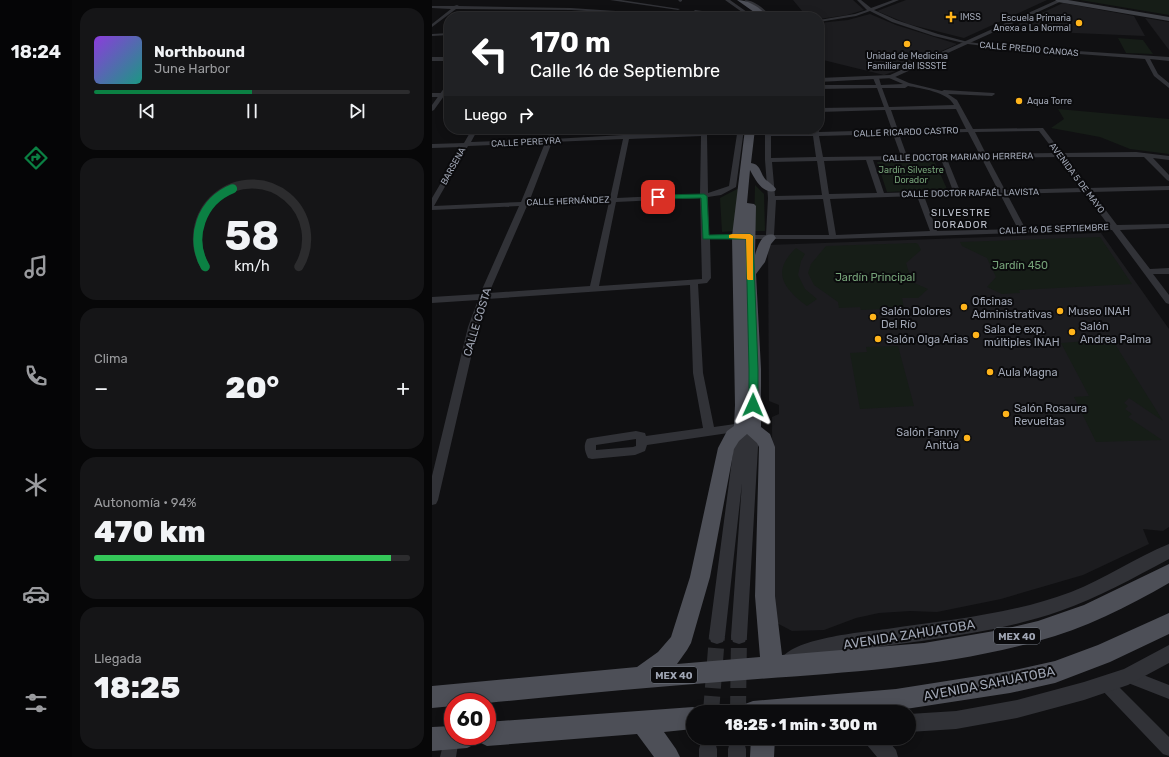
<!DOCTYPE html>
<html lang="es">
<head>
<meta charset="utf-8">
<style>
  body { margin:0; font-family:Rubik,sans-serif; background:#151517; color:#f1f3f6; height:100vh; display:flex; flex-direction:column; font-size:15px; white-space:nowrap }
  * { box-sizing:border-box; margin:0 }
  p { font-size:13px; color:#9a9b9e }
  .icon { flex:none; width:22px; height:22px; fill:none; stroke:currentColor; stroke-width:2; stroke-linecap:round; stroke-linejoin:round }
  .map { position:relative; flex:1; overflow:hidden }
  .details { display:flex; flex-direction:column; gap:8px; padding:8px; background:#070708; width:360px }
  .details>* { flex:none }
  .hud { position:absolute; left:12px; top:12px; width:380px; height:122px; border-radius:16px; box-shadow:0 2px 10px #0003,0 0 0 1px #2c2c2e; background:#202124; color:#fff; overflow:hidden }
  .speed { position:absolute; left:12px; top:693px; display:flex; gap:8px; font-size:20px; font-weight:700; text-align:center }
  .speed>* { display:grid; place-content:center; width:52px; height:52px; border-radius:50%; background:#0c0c0e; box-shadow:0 2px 10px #0003,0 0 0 1px #2c2c2e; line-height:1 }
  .speed .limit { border:6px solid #d22; background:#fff; color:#111 }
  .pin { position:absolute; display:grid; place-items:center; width:34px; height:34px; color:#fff; margin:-17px; border-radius:8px; box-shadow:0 2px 6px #0006 }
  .me { position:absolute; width:44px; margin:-22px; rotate:1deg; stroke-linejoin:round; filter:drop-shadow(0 0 3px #0008) }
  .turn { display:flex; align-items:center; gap:14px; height:84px; padding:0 20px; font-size:18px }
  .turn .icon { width:52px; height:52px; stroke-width:2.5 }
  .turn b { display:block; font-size:28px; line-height:34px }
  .then { display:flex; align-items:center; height:38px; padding:0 20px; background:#0003; gap:8px; font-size:15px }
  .big { font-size:30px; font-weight:800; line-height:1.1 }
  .details .card { flex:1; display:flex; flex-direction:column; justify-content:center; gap:6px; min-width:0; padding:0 14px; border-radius:16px; background:#151517 }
  .details .dial { align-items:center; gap:0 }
  .dial svg { height:104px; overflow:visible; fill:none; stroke:#2c2c2e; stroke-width:7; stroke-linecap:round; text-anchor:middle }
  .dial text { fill:#f1f3f6; stroke:none }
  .song { display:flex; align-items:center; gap:12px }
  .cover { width:48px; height:48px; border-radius:6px; background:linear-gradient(135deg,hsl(270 70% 55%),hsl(170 70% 35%)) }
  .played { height:4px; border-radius:2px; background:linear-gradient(90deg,#0b8043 50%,#2c2c2e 50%) }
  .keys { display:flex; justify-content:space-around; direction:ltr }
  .heat { display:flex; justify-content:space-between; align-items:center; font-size:22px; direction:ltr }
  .charge { height:6px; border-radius:3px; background:linear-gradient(90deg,#34c759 94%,#2c2c2e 0) }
  .trip { position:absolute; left:254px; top:705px; width:230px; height:40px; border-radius:20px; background:#0c0c0e; box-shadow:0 2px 10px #0003,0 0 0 1px #2c2c2e; font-weight:800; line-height:40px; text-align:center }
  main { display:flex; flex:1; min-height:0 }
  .tab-bar { display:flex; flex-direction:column; width:72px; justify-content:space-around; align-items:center; background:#050506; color:#9a9b9e }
  .tab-bar .icon { width:28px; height:28px }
  .tab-bar .on { color:#0b8043 }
  .tab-bar b { font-size:18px; color:#f1f3f6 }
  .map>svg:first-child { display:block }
  .built { fill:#1c1c1f }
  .green { fill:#161d17 }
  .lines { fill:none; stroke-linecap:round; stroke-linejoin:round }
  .tertiary-tunnel { stroke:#2d2e32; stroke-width:16; stroke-dasharray:16 8; stroke-linecap:butt }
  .minor { fill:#313237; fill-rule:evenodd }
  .tertiary { fill:#313237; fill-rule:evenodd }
  .secondary { fill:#3f4147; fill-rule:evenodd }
  .primary { fill:#4d4f57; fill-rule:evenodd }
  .route { fill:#0b8043; stroke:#07532c }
  .slow { fill:#f59e0b }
  .poi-dot { fill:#ffb41b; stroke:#0b0b0d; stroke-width:1.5 }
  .labels { text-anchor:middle; stroke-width:4; stroke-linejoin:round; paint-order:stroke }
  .far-poi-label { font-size:9px; fill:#a0a6b4; stroke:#0b0b0d; text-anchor:start }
  .far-street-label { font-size:9px; fill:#a0a6b4; stroke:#0b0b0d }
  .far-park-label { font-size:9px; fill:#75a278; stroke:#0b0b0d }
  .far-neighbourhood-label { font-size:10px; letter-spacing:1px; fill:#c1c5d0; stroke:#0b0b0d }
  .shield { fill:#0b0b0d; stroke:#737882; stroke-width:1 }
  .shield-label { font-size:10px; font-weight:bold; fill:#a0a6b4 }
  .park-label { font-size:11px; fill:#75a278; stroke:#0b0b0d }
  .poi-label { font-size:11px; fill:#a0a6b4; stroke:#0b0b0d; text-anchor:start }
  .street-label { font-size:11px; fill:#a0a6b4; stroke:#0b0b0d }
  .near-street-label { font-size:13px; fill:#a0a6b4; stroke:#0b0b0d }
</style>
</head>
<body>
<main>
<nav class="tab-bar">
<b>18:24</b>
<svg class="icon on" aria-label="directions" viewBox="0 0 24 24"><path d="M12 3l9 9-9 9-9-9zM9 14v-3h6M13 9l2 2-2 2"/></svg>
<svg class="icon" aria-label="music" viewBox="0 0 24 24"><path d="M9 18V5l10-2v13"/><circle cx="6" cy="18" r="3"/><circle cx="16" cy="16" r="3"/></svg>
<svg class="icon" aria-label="phone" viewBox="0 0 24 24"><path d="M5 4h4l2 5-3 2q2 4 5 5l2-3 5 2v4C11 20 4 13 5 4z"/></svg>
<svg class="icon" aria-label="climate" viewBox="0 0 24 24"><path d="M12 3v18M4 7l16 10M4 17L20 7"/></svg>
<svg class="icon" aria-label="car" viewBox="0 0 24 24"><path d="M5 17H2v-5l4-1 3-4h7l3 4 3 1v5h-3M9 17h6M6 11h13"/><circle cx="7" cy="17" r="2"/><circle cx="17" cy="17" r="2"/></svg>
<svg class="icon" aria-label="filters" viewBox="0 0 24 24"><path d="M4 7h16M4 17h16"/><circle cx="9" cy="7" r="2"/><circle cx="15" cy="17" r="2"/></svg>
</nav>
<section class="details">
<div class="card">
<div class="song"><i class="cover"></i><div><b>Northbound</b><p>June Harbor</p></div></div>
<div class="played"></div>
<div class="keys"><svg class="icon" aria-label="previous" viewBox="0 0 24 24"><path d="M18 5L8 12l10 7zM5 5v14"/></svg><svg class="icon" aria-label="pause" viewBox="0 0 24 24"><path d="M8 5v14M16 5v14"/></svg><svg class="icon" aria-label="next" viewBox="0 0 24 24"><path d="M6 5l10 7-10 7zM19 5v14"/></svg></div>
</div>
<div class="card dial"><svg viewBox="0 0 100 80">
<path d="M14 69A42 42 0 1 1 86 69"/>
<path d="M14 69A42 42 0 0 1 35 9" stroke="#0b8043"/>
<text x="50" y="56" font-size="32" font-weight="700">58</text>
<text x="50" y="72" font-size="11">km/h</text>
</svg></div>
<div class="card"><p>Clima</p>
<div class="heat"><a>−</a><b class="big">20°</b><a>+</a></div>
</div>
<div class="card"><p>Autonomía · 94%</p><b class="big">470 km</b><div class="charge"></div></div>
<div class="card"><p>Llegada</p><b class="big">18:25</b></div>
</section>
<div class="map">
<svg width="737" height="757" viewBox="0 0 737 757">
  <rect width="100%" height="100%" fill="#101012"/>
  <path class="built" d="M361 0H421L432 10 415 15 387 19V17H375Z
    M474 0H615L532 38 476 24 445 11Z
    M631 3 702 16 713 36 573 30Z
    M438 14 464 25 525 44 472 68 452 75 387 59V23L416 20Z
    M713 18 737 22V50Z
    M669 233 737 329V527L731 531 711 529 717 544 651 575 569 599 505 612 478 611 447 613 424 618 392 630 360 631 341 621 340 417 347 414V405L337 401 336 245Z"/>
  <path class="green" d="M648 0H737V15Z
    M686 38 711 40 721 54 694 53Z
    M626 109 737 119V154L698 149 668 137 619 128 632 119Z
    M502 160 515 189 455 192 445 162Z
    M323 185 332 194 333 231H322Z
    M307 188 302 231 290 232 288 198Z
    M668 237 700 284 587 290 588 293 570 294 555 287 564 277 555 258 530 246 528 242Z
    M484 243 486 244 489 250 474 263 480 282 496 289 486 298H470L472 308 429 310 428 307 407 308 406 302 382 285 376 273 379 264 394 246Z
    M364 248 373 254 369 261 366 275 373 289 385 299 375 306C351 288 339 272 364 248Z
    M656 341 659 345 683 344 731 421 697 398 692 403 696 406 693 409 700 414 696 417 730 440 664 442 642 397 657 396 629 343Z
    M466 346 482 406 428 409 418 353 435 352 434 347Z"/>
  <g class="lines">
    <path class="tertiary-tunnel" d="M279 712 285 636
      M306 712 307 636"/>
    <path class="minor" d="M178 0H189L248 9 246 10Z
      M246 0H250V1L248 2Z
      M293 0H298L322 17H317Z
      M312 0C322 0 333 9 339 17H335L331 13Z
      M425 0H429L439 8 461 0H467L442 10 464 20 506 34 536 42 568 46 737 57V61L718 59 726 74 737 83V88L722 76 713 59 568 48 536 44 502 36 460 22 438 11 424 16 387 22V20L423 14 435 10Z
      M25 5 27 6 139 8 273 17H249L139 10 24 9 0 27V24L19 9 0 8V6H22Z
      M263 10 306 16 308 17H296L261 12Z
      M17 33V35L0 36V34Z
      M0 57H17V61H0Z
      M459 75 477 83 510 91 512 90 562 93 563 94 560 96 516 94 525 100 541 129 611 128 630 153 704 152 737 156V160L721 158 737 175V181L735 180 712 157H633L656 188 737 186V190L660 192 685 225 737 224V228L688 230 718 269 737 268V274H721L737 295V304L734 303 680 230 401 239H278L279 278 275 283 266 284 271 373 282 427 310 423 314 424 315 427 314 430 310 431 215 445 213 451 203 455 160 459 156 458C153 452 151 446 155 439L159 438 204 431 213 433 214 436 271 428 261 373 258 285 55 299 46 327 6 500 4 504 0 505V476L36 327 46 300 0 303V297L48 294 87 206 0 210V198L30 147 0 148V144L32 143 40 129H46L39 142 115 139 119 129H125L121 139 191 135 193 129H199L198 135 269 132V129H275V132L312 129 304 187 289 195 276 197 277 235H334L336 198 333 160V129H339V132H380V129H386L387 132 460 130 453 110 387 112V108L452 107 445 88 387 89V85H444L441 78 444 76 447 78 449 85 471 84 457 78 456 77ZM476 86C488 88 516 92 522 105L457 107 450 88H473ZM524 109 534 129 466 130 459 110ZM607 131 624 153 554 154 543 132ZM536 132 548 155 475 156 467 134ZM305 134 297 186 276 193 275 135ZM461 134 469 156 391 157 387 136ZM269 136 268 194 185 198 197 139ZM339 136H381L384 157 339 158ZM191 139 178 198 97 202 120 142ZM113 143 89 202 2 206 36 146ZM627 157 649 188 573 190 556 158ZM509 159 521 191 452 193 441 160ZM515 159H550L566 190 528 191ZM434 160 445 193 397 194 392 161ZM385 161 390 195 343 196 340 162ZM652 192 677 226 593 228 575 194ZM568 194 586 229 505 231 492 196ZM485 196 498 231 404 235 398 199ZM268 198 270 279 167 286 184 202ZM391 199 397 235H342L344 200ZM177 202 158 286 57 293 95 206ZM204 439V446L201 447 164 450V445Z
      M17 83V89L2 110 0 111V105L15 84Z
      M696 669 737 685V699L691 681 689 676 691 671Z
      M674 677 679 679 737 737V756L731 754 669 689 667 684 669 679Z
      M19 730 21 731V736H26L27 738 24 757H8L14 733Z"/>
    <path class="tertiary" d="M625 0H632L461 78 387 82V78L458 75Z
      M0 93H17V97H0Z
      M310 424 315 425 316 428 321 425 326 426 327 430 315 636 313 642 307 644 301 642 299 636 310 483 293 636 291 642 285 644 279 642 277 636 304 429 305 425Z
      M737 544V559C701 578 666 598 628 611 551 638 469 641 389 656L375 660 357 670 351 667 348 661C358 638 432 632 455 629 517 620 581 614 639 592 673 579 704 557 737 544Z
      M737 645V663L696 685 652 700 585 718 524 729 477 732V714L524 711 585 700 652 682 692 669Z
      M433 738H454L464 750 466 757H445L435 745Z
      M276 740 283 742 285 749V757H267V749L269 742Z
      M305 740 312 742 314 749V757H296V749L298 742Z"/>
    <path class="secondary" d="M623 0H636L737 17V21L626 2Z"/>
    <path class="primary" d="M305 0C317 0 329 8 336 17H329Z
      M313 129H323L319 163C329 164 328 174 334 180 338 183 341 185 344 189L343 191C330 194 323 179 318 170L315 203 322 204 324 206 323 255C326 245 330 232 342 235L344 238 339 244 333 262 324 274 329 369V427L338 434 343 447V596L350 655 492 643 568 630 606 621 652 605 737 564V583C695 607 652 629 606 641 506 669 402 673 300 681 218 687 137 695 55 703L21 702V706L0 708V686L205 667 226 652 239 637 258 577 286 448 295 431 302 426 303 405 300 236ZM315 434 325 443 327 447 323 596 328 657 245 664 255 650 259 643 278 577 302 449 307 441Z
      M737 613V634L678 662 623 683 578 693 454 712H310L313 704 321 701 464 689 578 671 623 661 666 645Z
      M261 707 269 710 270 712H261V729L232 732 244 749 248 757H222L205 734 55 746 47 742 45 739 43 744 35 748 0 751V727L21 726V736H55V722Z
      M319 738H343L342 757H318Z"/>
  </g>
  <path class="route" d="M272 194 275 196 277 235 318 234 321 236 326 369V405L321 409 317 405V369L314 239H271L269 198 226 199 223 197 226 195Z"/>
  <path class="slow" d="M300 234H318L321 236V280H316L315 279 314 239 297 238V235Z"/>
  <g class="poi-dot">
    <path d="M517 11h4v4h4v4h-4v4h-4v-4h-4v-4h4z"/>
    <circle cx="647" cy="23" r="4"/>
    <circle cx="475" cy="44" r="4"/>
    <circle cx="587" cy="101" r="4"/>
    <circle cx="532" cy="307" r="4"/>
    <circle cx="628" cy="311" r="4"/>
    <circle cx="441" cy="317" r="4"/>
    <circle cx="640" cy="332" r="4"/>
    <circle cx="544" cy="335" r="4"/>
    <circle cx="446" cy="339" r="4"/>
    <circle cx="558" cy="372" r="4"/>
    <circle cx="574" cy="414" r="4"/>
    <circle cx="535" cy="438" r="4"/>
  </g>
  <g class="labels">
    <g class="far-poi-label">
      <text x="528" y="20">IMSS</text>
      <text x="639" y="21" text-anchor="end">Escuela Primaria<tspan x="639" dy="10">Anexa a La Normal</tspan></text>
      <text x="475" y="59" text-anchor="middle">Unidad de Medicina<tspan x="475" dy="10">Familiar del ISSSTE</tspan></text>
      <text x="595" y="104">Aqua Torre</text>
    </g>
    <g class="far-street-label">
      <text transform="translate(597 49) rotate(5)" y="3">CALLE PREDIO CANOAS</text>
      <text transform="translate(474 132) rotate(-2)" y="3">CALLE RICARDO CASTRO</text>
      <text transform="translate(94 142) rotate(-3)" y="3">CALLE PEREYRA</text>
      <text transform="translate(526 157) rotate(-1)" y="3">CALLE DOCTOR MARIANO HERRERA</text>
      <text transform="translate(21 166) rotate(-61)" y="3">BARSENA</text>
      <text transform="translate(645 178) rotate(53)" y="3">AVENIDA 5 DE MAYO</text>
      <text transform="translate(538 193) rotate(-1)" y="3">CALLE DOCTOR RAFAÉL LAVISTA</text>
      <text transform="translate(136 201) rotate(-2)" y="3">CALLE HERNÁNDEZ</text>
      <text transform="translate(622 229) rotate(-2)" y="3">CALLE 16 DE SEPTIEMBRE</text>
    </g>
    <g class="far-park-label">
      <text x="479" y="173">Jardín Silvestre<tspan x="479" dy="10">Dorador</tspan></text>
    </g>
    <g class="far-neighbourhood-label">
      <text x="529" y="216">SILVESTRE<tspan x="529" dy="12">DORADOR</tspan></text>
    </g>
    <g class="shield">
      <rect x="562" y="628" width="46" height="16" rx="3"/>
      <rect x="219" y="667" width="46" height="16" rx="3"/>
    </g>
    <g class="shield-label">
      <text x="585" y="640">MEX 40</text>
      <text x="242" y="679">MEX 40</text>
    </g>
    <g class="park-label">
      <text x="588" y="269">Jardín 450</text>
      <text x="443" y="281">Jardín Principal</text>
    </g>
    <g class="poi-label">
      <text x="540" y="305">Oficinas<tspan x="540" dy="13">Administrativas</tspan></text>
      <text x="449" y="315">Salón Dolores<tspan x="449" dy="13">Del Río</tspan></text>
      <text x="636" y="315">Museo INAH</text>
      <text x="648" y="330">Salón<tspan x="648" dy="13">Andrea Palma</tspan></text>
      <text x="552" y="333">Sala de exp.<tspan x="552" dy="13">múltiples INAH</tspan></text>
      <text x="454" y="343">Salón Olga Arias</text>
      <text x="566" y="376">Aula Magna</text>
      <text x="582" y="412">Salón Rosaura<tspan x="582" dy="13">Revueltas</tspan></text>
      <text x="527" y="436" text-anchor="end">Salón Fanny<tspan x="527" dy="13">Anitúa</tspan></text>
    </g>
    <g class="street-label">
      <text transform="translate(45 322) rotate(-73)" y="4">CALLE COSTA</text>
    </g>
    <g class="near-street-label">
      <text transform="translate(477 634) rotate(-9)" y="5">AVENIDA ZAHUATOBA</text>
      <text transform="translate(557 683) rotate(-11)" y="5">AVENIDA SAHUATOBA</text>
    </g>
  </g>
</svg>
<div class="speed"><div class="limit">60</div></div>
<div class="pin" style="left:226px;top:197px;background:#d93025"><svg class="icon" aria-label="arrive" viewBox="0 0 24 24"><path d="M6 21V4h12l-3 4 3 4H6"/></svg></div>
<svg class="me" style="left:321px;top:405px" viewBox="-20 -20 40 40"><path d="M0-17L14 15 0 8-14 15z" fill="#0b8043" stroke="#fff" stroke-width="4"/></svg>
<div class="trip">18:25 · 1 min · 300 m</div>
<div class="hud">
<div class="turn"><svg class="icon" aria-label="left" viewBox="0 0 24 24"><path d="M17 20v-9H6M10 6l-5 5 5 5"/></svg><div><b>170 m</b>Calle 16 de Septiembre</div></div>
<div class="then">Luego<svg class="icon" aria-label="right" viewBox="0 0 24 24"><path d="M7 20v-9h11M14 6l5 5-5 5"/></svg></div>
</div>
</div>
</main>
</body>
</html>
